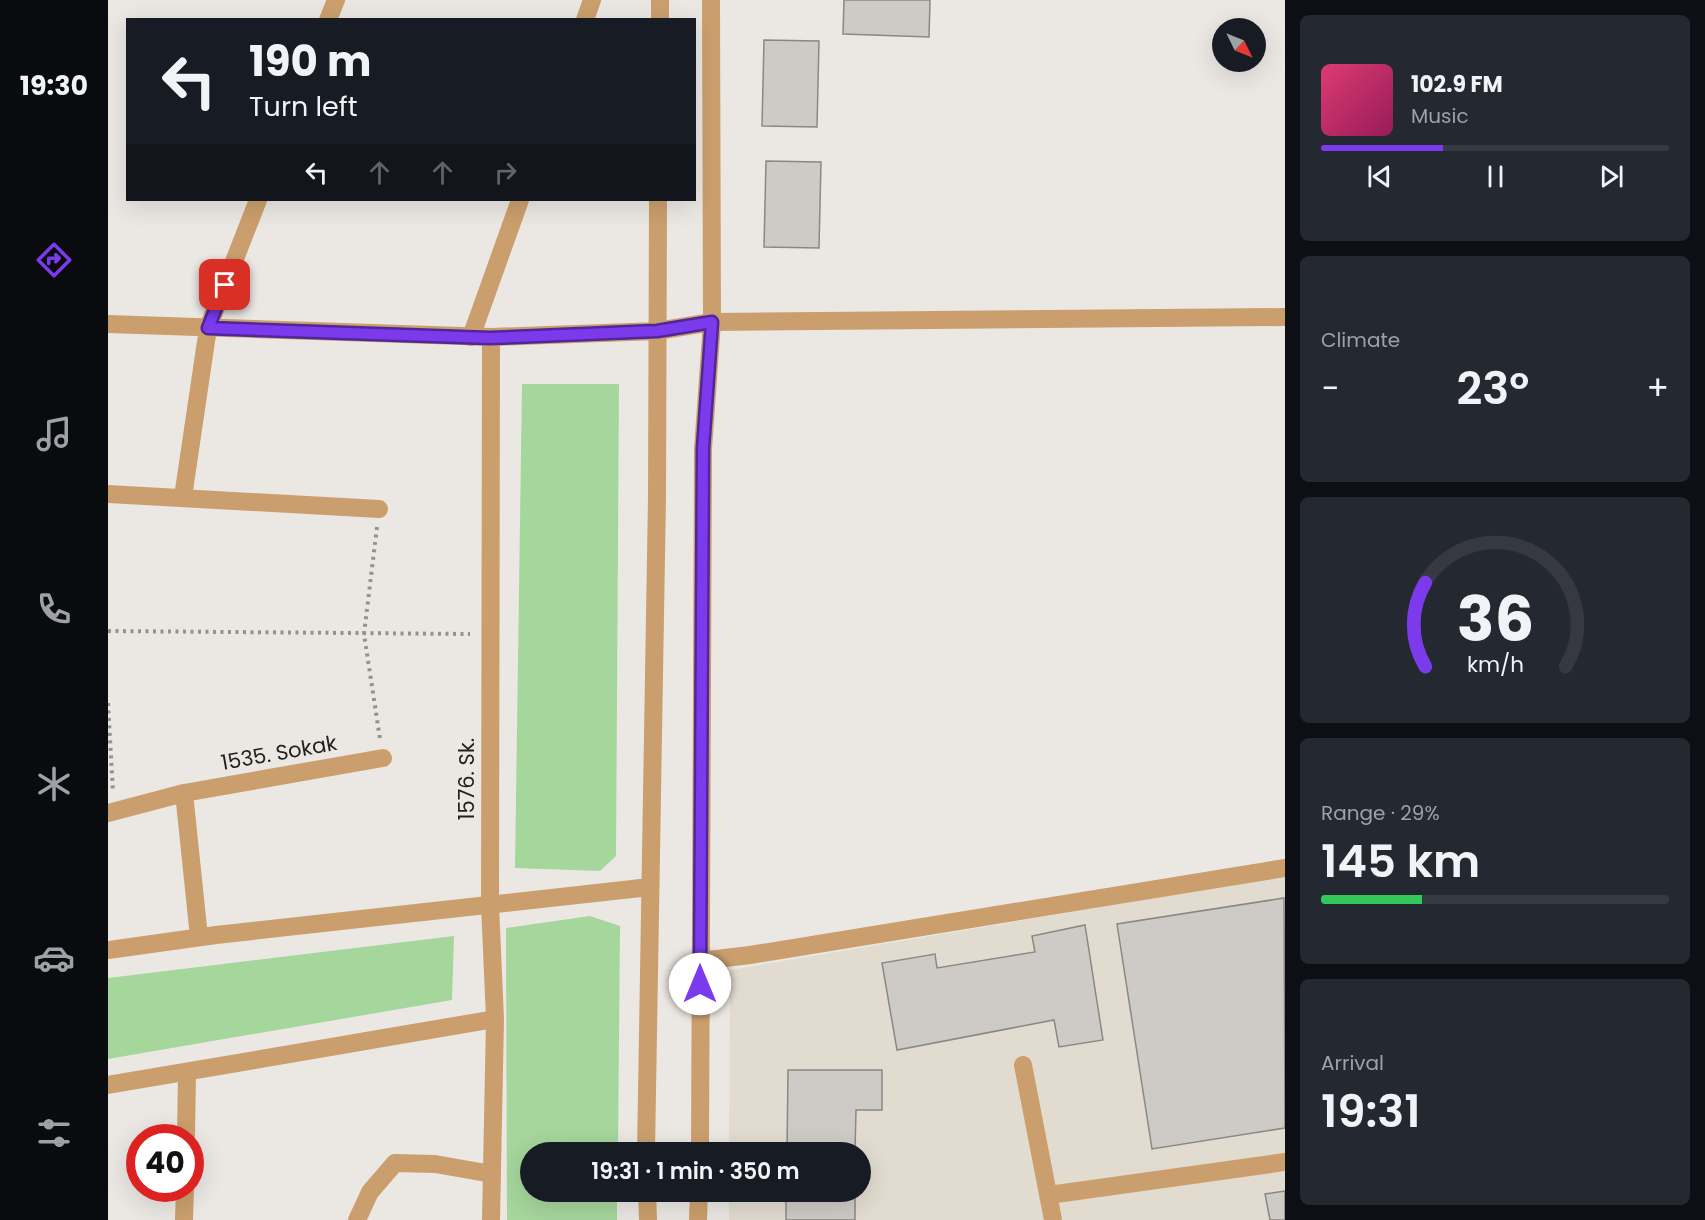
<!DOCTYPE html>
<html lang="en">
<head>
<meta charset="utf-8">
<style>
  body { margin:0; font-family:Poppins,sans-serif; background:#242831; color:#f1f3f6; height:100vh; display:flex; flex-direction:column; font-size:22px; white-space:nowrap }
  * { box-sizing:border-box; margin:0 }
  p { font-size:20px; color:#9ea1a6 }
  .icon { flex:none; width:33px; height:33px; fill:none; stroke:currentColor; stroke-width:2; stroke-linecap:round; stroke-linejoin:round }
  .map { position:relative; flex:1; overflow:hidden }
  .sheet { display:flex; flex-direction:column; gap:15px; padding:15px; background:#0d0f14; width:420px }
  .sheet>* { flex:none }
  .banner { position:absolute; left:18px; top:18px; width:570px; height:183px; border-radius:0px; box-shadow:0 6px 24px #0002; background:#171b24; color:#f1f3f6; overflow:hidden }
  .needle { width:39px; rotate:133deg }
  .fabs { position:absolute; left:1104px; top:18px; display:grid; gap:12px }
  .fabs a { display:grid; place-items:center; width:54px; height:54px; border-radius:50%; background:#171b24; box-shadow:0 6px 24px #0002; font-size:30px }
  .speed { position:absolute; left:18px; top:1124px; display:flex; gap:12px; font-size:30px; font-weight:700; text-align:center }
  .speed>* { display:grid; place-content:center; width:78px; height:78px; border-radius:50%; background:#171b24; box-shadow:0 6px 24px #0002; line-height:1 }
  .speed .limit { border:9px solid #d22; background:#fff; color:#111 }
  .pin { position:absolute; display:grid; place-items:center; width:51px; height:51px; color:#fff; margin:-26px; border-radius:12px; box-shadow:0 3px 9px #0006 }
  .me { position:absolute; width:66px; margin:-33px; rotate:0deg; stroke-linejoin:round; filter:drop-shadow(0 0 4px #0008) }
  .turn { display:flex; align-items:center; gap:21px; height:126px; padding:0 24px; font-size:27px }
  .turn .icon { width:78px; height:78px; stroke-width:2.5 }
  .turn b { display:block; font-size:42px; line-height:51px }
  .lanes { display:flex; align-items:center; height:57px; padding:0 24px; background:#0003; justify-content:center; gap:30px; direction:ltr }
  .lanes .off { opacity:.35 }
  .big { font-size:45px; font-weight:600; line-height:1.1 }
  .sheet .widget { flex:1; display:flex; flex-direction:column; justify-content:center; gap:9px; min-width:0; padding:0 21px; border-radius:9px; background:#242831 }
  .sheet .dial { align-items:center; gap:0 }
  .dial svg { height:156px; overflow:visible; fill:none; stroke:#363941; stroke-width:7; stroke-linecap:round; text-anchor:middle }
  .dial text { fill:#f1f3f6; stroke:none }
  .song { display:flex; align-items:center; gap:18px }
  .cover { width:72px; height:72px; border-radius:9px; background:linear-gradient(135deg,hsl(340 70% 55%),hsl(330 70% 35%)) }
  .played { height:6px; border-radius:3px; background:linear-gradient(90deg,#7c3aed 35%,#363941 35%) }
  .keys { display:flex; justify-content:space-around; direction:ltr }
  .heat { display:flex; justify-content:space-between; align-items:center; font-size:33px; direction:ltr }
  .charge { height:9px; border-radius:4px; background:linear-gradient(90deg,#34c759 29%,#363941 0) }
  .trip { position:absolute; left:412px; top:1142px; width:351px; height:60px; border-radius:30px; background:#171b24; box-shadow:0 6px 24px #0002; font-weight:600; line-height:60px; text-align:center }
  main { display:flex; flex:1; min-height:0 }
  .tab-bar { display:flex; flex-direction:column; width:108px; justify-content:space-around; align-items:center; background:#090b0e; color:#9ea1a6 }
  .tab-bar .icon { width:42px; height:42px }
  .tab-bar .current { color:#7c3aed }
  .tab-bar b { font-size:27px; color:#f1f3f6 }
  .map>svg:first-child { display:block }
  .built { fill:#e2dbd0 }
  .green { fill:#a5d69c }
  .building { fill:#cecbc7; stroke:#8a8884; stroke-width:1.5 }
  .lines { fill:none; stroke-linecap:round; stroke-linejoin:round }
  .path { stroke:#94928f; stroke-width:4; stroke-dasharray:3 4.5; stroke-linecap:butt }
  .minor { stroke:#cb9f6d; stroke-width:18 }
  .route-casing { stroke:#51269a; stroke-width:15 }
  .route { stroke:#7c3aed; stroke-width:10 }
  .labels { text-anchor:middle; stroke-width:4.5; stroke-linejoin:round; paint-order:stroke }
  .street-label { font-size:21px; fill:#222120; stroke:#ebe8e4 }
</style>
</head>
<body>
<main>
<nav class="tab-bar">
<b>19:30</b>
<svg class="icon current" aria-label="directions" viewBox="0 0 24 24"><path d="M12 3l9 9-9 9-9-9zM9 14v-3h6M13 9l2 2-2 2"/></svg>
<svg class="icon" aria-label="music" viewBox="0 0 24 24"><path d="M9 18V5l10-2v13"/><circle cx="6" cy="18" r="3"/><circle cx="16" cy="16" r="3"/></svg>
<svg class="icon" aria-label="phone" viewBox="0 0 24 24"><path d="M5 4h4l2 5-3 2q2 4 5 5l2-3 5 2v4C11 20 4 13 5 4z"/></svg>
<svg class="icon" aria-label="climate" viewBox="0 0 24 24"><path d="M12 3v18M4 7l16 10M4 17L20 7"/></svg>
<svg class="icon" aria-label="car" viewBox="0 0 24 24"><path d="M5 17H2v-5l4-1 3-4h7l3 4 3 1v5h-3M9 17h6M6 11h13"/><circle cx="7" cy="17" r="2"/><circle cx="17" cy="17" r="2"/></svg>
<svg class="icon" aria-label="filters" viewBox="0 0 24 24"><path d="M4 7h16M4 17h16"/><circle cx="9" cy="7" r="2"/><circle cx="15" cy="17" r="2"/></svg>
</nav>
<div class="map">
<svg width="1177" height="1220" viewBox="0 0 1177 1220">
  <rect width="100%" height="100%" fill="#ebe8e4"/>
  <path class="built" d="M1177 876V1220H621V1191H753V1152H621L622 970Z"/>
  <path class="green" d="M414 384H511L508 856 492 871 407 868Z
    M482 916 512 926 510 1152H423V1191H509V1220H399L398 928Z
    M346 936 344 1000 0 1059V978Z"/>
  <path class="building" d="M736 0H822L821 37 735 34Z
    M656 40 711 41 709 127 654 126Z
    M658 161 713 162 711 248 656 247Z
    M1176 898 1177 1128 1044 1149 1009 924Z
    M977 925 995 1040 951 1047 946 1020 789 1050 774 963 827 954 829 968 927 952 924 936Z
    M680 1070H774V1110H748L747 1152H679Z
    M678 1191H747V1220H678Z
    M1177 1191V1220H1162L1157 1194Z"/>
  <g class="lines">
    <path class="path" d="M269 527 256 634 272 739
      M0 631 362 634
      M0 703 5 792"/>
    <path class="minor" d="M220 20 228 0
      M477 20 484 0
      M552 20V0
      M0 324 383 337 549 331 604 322 1177 317
      M363 337 412 200
      M383 337 382 905 387 1019 383 1220
      M0 494 271 509
      M75 497 100 328 150 200
      M76 793 91 937
      M0 813 76 793 275 758
      M0 950 108 935 542 887
      M592 961 642 955 1177 868
      M915 1065 945 1220
      M0 1085 387 1019
      M78 1137 79 1072
      M538 1152 549 497 550 200
      M592 1152 595 449 604 322 603 0
      M539 1191 540 1220
      M941 1195 1177 1162
      M76 1220 77 1188
      M249 1220 262 1192 287 1163 327 1164 384 1174
      M590 1220 591 1191"/>
  </g>
  <g class="lines">
    <defs>
      <path id="route" d="M117 285 100 328 382 338 549 331 604 322 595 448 592 984"/>
    </defs>
    <use href="#route" class="route-casing"/>
    <use href="#route" class="route"/>
  </g>
  <g class="labels">
    <g class="street-label">
      <text transform="translate(171 753) rotate(-10)" y="7">1535. Sokak</text>
      <text transform="translate(359 779) rotate(-90)" y="7">1576. Sk.</text>
    </g>
  </g>
</svg>
<div class="fabs">
<a><svg class="needle" viewBox="-14 -14 28 28"><path d="M0-13l5 13h-10z" fill="#e53935"/><path d="M0 13l5-13h-10z" fill="#9ea1a6"/></svg></a>
</div>
<div class="speed"><div class="limit">40</div></div>
<div class="pin" style="left:117px;top:285px;background:#d93025"><svg class="icon" aria-label="arrive" viewBox="0 0 24 24"><path d="M6 21V4h12l-3 4 3 4H6"/></svg></div>
<svg class="me" style="left:592px;top:984px" viewBox="-20 -20 40 40"><circle r="19" fill="#fff"/><path d="M0-13L10 11 0 6-10 11z" fill="#7c3aed"/></svg>
<div class="trip">19:31 · 1 min · 350 m</div>
<div class="banner">
<div class="turn"><svg class="icon" aria-label="left" viewBox="0 0 24 24"><path d="M17 20v-9H6M10 6l-5 5 5 5"/></svg><div><b>190 m</b>Turn left</div></div>
<div class="lanes"><svg class="icon" aria-label="left" viewBox="0 0 24 24"><path d="M17 20v-9H6M10 6l-5 5 5 5"/></svg><svg class="icon off" aria-label="ahead" viewBox="0 0 24 24"><path d="M12 20V5M6 11l6-6 6 6"/></svg><svg class="icon off" aria-label="ahead" viewBox="0 0 24 24"><path d="M12 20V5M6 11l6-6 6 6"/></svg><svg class="icon off" aria-label="right" viewBox="0 0 24 24"><path d="M7 20v-9h11M14 6l5 5-5 5"/></svg></div>
</div>
</div>
<section class="sheet">
<div class="widget">
<div class="song"><i class="cover"></i><div><b>102.9 FM</b><p>Music</p></div></div>
<div class="played"></div>
<div class="keys"><svg class="icon" aria-label="previous" viewBox="0 0 24 24"><path d="M18 5L8 12l10 7zM5 5v14"/></svg><svg class="icon" aria-label="pause" viewBox="0 0 24 24"><path d="M8 5v14M16 5v14"/></svg><svg class="icon" aria-label="next" viewBox="0 0 24 24"><path d="M6 5l10 7-10 7zM19 5v14"/></svg></div>
</div>
<div class="widget"><p>Climate</p>
<div class="heat"><a>−</a><b class="big">23°</b><a>+</a></div>
</div>
<div class="widget dial"><svg viewBox="0 0 100 80">
<path d="M14 69A42 42 0 1 1 86 69"/>
<path d="M14 69A42 42 0 0 1 14 26" stroke="#7c3aed"/>
<text x="50" y="56" font-size="32" font-weight="700">36</text>
<text x="50" y="72" font-size="11">km/h</text>
</svg></div>
<div class="widget"><p>Range · 29%</p><b class="big">145 km</b><div class="charge"></div></div>
<div class="widget"><p>Arrival</p><b class="big">19:31</b></div>
</section>
</main>
</body>
</html>
